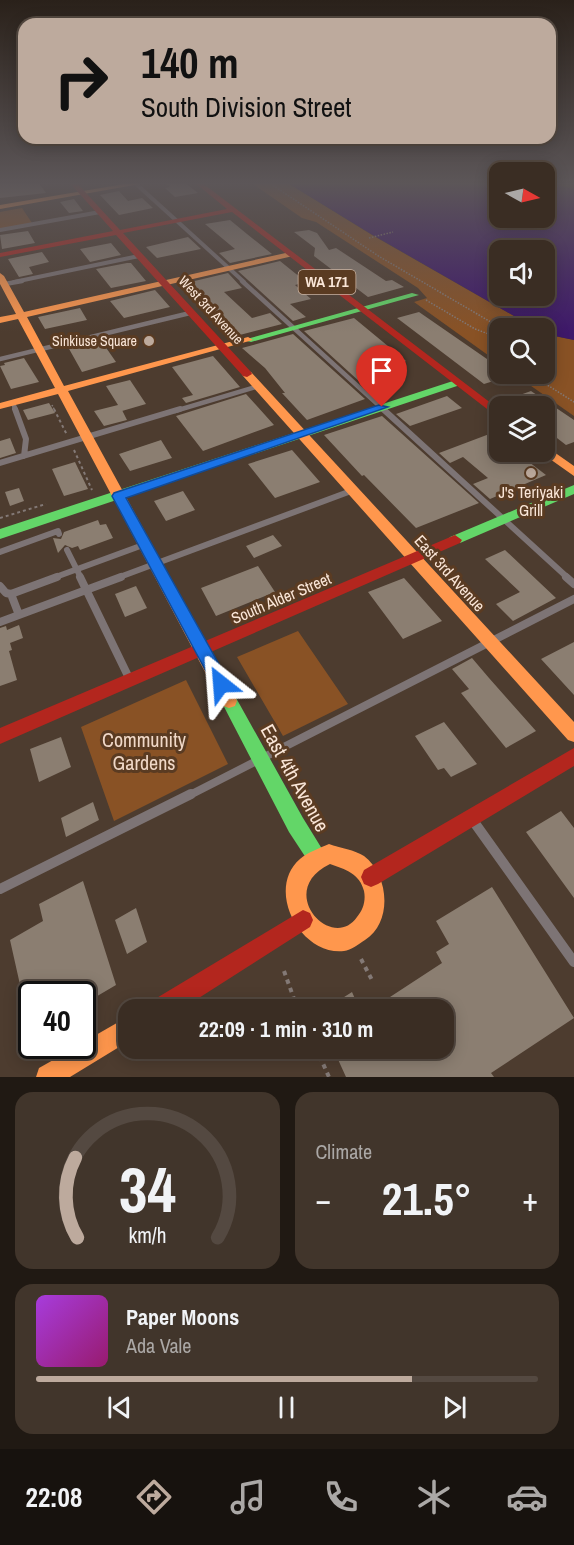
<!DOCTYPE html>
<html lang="en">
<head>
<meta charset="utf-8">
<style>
  body { margin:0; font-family:"Archivo Narrow",sans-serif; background:#41352b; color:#f1f3f6; height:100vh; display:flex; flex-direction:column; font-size:22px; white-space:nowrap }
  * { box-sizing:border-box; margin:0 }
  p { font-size:20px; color:#aba8a6 }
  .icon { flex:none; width:33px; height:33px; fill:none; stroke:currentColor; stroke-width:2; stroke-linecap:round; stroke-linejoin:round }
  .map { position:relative; height:1077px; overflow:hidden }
  .details { display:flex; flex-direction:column; gap:15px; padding:15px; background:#201913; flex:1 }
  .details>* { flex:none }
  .guide { position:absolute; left:18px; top:18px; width:538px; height:126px; border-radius:18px; box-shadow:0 3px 15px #0003,0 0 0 2px #544941; background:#bdaa9d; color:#111; overflow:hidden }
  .needle { width:39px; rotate:98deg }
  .buttons { position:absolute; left:489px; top:162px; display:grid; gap:12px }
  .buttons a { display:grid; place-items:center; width:66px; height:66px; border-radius:12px; background:#3a2d23; box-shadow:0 3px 15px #0003,0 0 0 2px #544941; font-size:30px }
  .speed { position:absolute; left:18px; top:981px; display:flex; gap:12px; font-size:30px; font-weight:700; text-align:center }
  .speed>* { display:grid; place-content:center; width:78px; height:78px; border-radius:50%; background:#3a2d23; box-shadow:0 3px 15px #0003,0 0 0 2px #544941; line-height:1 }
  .speed .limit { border:3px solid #111; border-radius:9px; background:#fff; color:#111 }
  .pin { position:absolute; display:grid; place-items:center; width:51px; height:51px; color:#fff; margin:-62px -26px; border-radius:50% 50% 50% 0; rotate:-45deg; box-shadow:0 0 6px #0007 }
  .pin .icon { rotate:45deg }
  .me { position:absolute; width:66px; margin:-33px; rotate:332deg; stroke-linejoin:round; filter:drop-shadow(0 0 4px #0008) }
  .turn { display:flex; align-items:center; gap:21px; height:126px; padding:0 24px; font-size:27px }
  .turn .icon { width:78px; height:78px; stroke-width:2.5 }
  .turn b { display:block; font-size:42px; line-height:51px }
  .big { font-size:45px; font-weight:800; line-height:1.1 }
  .details .tile { flex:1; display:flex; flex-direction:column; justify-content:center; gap:9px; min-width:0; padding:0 21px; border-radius:18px; background:#41352b }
  .details .dial { align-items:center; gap:0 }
  .dial svg { height:156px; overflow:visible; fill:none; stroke:#544941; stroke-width:7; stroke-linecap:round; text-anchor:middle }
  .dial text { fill:#f1f3f6; stroke:none }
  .song { display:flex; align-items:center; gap:18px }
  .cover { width:72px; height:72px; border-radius:9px; background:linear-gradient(135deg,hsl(280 70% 55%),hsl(320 70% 35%)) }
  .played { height:6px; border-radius:3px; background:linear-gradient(90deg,#bdaa9d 75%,#544941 75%) }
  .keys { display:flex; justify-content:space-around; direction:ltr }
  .heat { display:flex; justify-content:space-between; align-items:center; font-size:33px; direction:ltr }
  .details .tiles { flex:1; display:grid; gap:15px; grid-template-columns:1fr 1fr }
  .tile:last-child { grid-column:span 2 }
  .trip { position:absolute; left:118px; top:999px; width:336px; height:60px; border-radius:18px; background:#3a2d23; box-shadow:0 3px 15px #0003,0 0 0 2px #544941; font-weight:800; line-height:60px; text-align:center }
  .tabs { display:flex; height:96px; justify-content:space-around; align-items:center; background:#17120e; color:#aba8a6 }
  .tabs .icon { width:42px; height:42px }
  .tabs .on { color:#bdaa9d }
  .tabs b { font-size:27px; color:#f1f3f6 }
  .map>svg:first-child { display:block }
  .green { fill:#895225 }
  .water { fill:#3e186a; fill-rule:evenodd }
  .building { fill:#8b7e71 }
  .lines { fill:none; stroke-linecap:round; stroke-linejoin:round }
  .path-far2 { stroke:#837976; stroke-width:1.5; stroke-dasharray:1.5 1.5; stroke-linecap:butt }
  .path-far1 { stroke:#837976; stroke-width:2; stroke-dasharray:3 3; stroke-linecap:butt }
  .path { stroke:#837976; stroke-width:4; stroke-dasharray:4.5 4.5; stroke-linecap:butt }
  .lane-far4 { stroke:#7d7475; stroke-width:4 }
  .lane-far3 { stroke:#7d7475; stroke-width:4.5 }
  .lane-far2 { stroke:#7d7475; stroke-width:6 }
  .lane-far1 { stroke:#7d7475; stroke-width:8 }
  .lane { stroke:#7d7475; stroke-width:10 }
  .fast { fill:#63d668; fill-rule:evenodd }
  .slow { fill:#ff974d; fill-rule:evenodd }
  .jam { fill:#b3261e; fill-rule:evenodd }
  .route { fill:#1a73e8; stroke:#114b97; stroke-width:1.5 }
  .poi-dot { fill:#bdaa9d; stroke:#5a3b22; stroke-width:2 }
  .labels { text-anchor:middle; stroke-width:6; stroke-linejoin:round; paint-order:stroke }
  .far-street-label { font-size:14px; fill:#fae6d8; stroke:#5a3b22 }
  .far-poi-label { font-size:14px; fill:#fae6d8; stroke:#5a3b22; text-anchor:end }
  .shield { fill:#5a3b22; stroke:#cab3a1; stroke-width:1.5 }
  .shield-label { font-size:15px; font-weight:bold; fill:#fae6d8 }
  .poi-label { font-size:16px; fill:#fae6d8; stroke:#5a3b22 }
  .street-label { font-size:16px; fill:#fae6d8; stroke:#5a3b22 }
  .near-park-label { font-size:20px; fill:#f0d8c7; stroke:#5a3b22 }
  .near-street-label { font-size:20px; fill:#fae6d8; stroke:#5a3b22 }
</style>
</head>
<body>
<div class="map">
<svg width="574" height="1077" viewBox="0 0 574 1077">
  <rect width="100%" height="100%" fill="#4d3c2f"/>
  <path class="green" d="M250 182H286L372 235 535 328H500L499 363 414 302 427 298 418 288 316 222 302 218Z
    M22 208 32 223 0 229V212Z
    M545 334 574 340V416L514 374H544Z
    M298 631 348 704 283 736 237 657Z
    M186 680 228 764 114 821 81 727Z"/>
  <path class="water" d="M286 182H499L500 218H544L545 182 574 189V340L545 334 544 328H535L371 234ZM500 250H544V296H500Z"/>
  <path class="building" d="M0 182H38L46 193 0 198Z
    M184 182 198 193 175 197 165 188 170 187 167 184Z
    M119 191 128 201 142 198 153 208 119 215 100 195Z
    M74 199 83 211 69 213 60 202Z
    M230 220 247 234 272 254 230 263 219 253 235 249 205 224Z
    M309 230 317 233 329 250 336 248 386 281 392 280 404 287 368 297 314 256 315 248 294 232Z
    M28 231 35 243 2 249 0 235Z
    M188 237 201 249 157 258 146 247Z
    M111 243 121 255 90 262 80 249Z
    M42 252 49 262 29 267 33 274 19 277 8 259Z
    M280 261 306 282 295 285 311 299 290 304 306 317 293 321 238 271Z
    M127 263H131L146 281 111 288 96 269Z
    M228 273 242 288 224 292 252 318 270 313 282 324 232 337 182 284Z
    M155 290 170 307 124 318 110 301Z
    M80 308 87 320 45 329 38 317Z
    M419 312 500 368V379L484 384 397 318Z
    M354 318 406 361 377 370 394 386 372 393 304 331Z
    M293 334 365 399 307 420 282 393H285L265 368 242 348Z
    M100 339 116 362 82 372 68 347Z
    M213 356 240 387 186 403 182 398 193 395 172 367Z
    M24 358 39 382 11 389 0 366 5 365 4 363Z
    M130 380 146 404 122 411 121 408 127 420 104 426 94 411 118 405 106 386Z
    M531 391 574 420V442L566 445 544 428V406H502L498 403Z
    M246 394 274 425 203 451 176 416Z
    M447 396 462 408 410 426 396 414Z
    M49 403 55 413 28 420 23 410Z
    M382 416 479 503 416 528 364 475 362 476 324 435Z
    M492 433 500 438V452H516L546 475 490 499 473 484 488 478 463 457 450 463 439 453Z
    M10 438 16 453 0 458V441Z
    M161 440 172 458 130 471 119 454Z
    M292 450 320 482 275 498 248 464Z
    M75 462 88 489 64 496 52 469Z
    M19 488 24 501 10 506 5 492Z
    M183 491 195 510 166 521 154 501Z
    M98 520 100 525 106 524 113 538 80 550 78 546 72 548 65 545 58 553 53 538 61 539 64 532Z
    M273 535 282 546 254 558 246 546Z
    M505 550 556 598 513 621 496 604 520 592 485 559Z
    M258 566 275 592 216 616 201 588Z
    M404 578 442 621 403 639 368 592Z
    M136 586 147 608 125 617 115 594Z
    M19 625 23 638 10 643 12 650 9 651 17 680 0 686V628L6 626 7 630Z
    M574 642V695L541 659Z
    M472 658 489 678 536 731 506 748 461 693 469 689 452 669Z
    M444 722 477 764 451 777 444 768 438 770 415 736Z
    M61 737 71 767 39 782 30 749Z
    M93 802 99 820 66 837 61 818Z
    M561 811 574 828V898L526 832Z
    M83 881 116 985 82 1005V994H32V1015L27 1016 10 940 43 921 39 904Z
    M492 887 574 1018 491 1073 494 1077H346L336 1055 346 1048H444V1010H396L390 997 442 963 436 952 449 944 436 921Z
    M136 908 147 942 127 954 115 920Z
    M352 992 360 1010H346L341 999Z"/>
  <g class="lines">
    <path class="path-far2" d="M268 182 380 257 496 325 499 331 493 344 500 353
      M369 238 393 232
      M426 300 475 329 497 337
      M530 374 574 402
      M52 405 55 411"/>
    <path class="path-far1" d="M54 409 67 435
      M74 450 92 490
      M0 518 46 504"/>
    <path class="path" d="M361 959 373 982
      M284 971 298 1010
      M316 1048 329 1077"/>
    <path class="lane-far4" d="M134 182 244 282
      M0 230 100 212
      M14 282 139 256"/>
    <path class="lane-far3" d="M242 281 385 411
      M5 284 22 281
      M0 359 190 313
      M13 403 16 411
      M175 411 259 386"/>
    <path class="lane-far2" d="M15 409 26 439 24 456
      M383 409 568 578
      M0 463 180 409
      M67 550 81 578
      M0 552 58 531 59 534
      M53 578 143 545
      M117 578 351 491"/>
    <path class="lane-far1" d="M80 577 129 678
      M566 577 574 584
      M0 586 6 593 11 594 57 577
      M11 594 19 615
      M0 622 121 577
      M188 796 574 599"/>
    <path class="lane" d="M474 822 574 962
      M0 889 191 794"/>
    <path class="fast" d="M412 293 419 295 251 342 243 340Z
      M456 380 461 383 460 385 0 539V529Z
      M574 485V494L460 543H450L448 540 450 537Z
      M229 694 235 696 303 818 327 857 324 864 317 867 310 864 289 832 221 701 223 696Z"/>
    <path class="slow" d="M136 182H151L0 209V205Z
      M290 252H293V256L27 317 64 386 248 337 253 340 68 391 235 696 237 701 235 706 229 708 223 706 58 394 0 409V403L55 388 18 319 0 323V317L16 314 0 284V273L4 276 24 312Z
      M247 371 251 372 574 722V742L568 740 243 376 242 374Z
      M544 445 574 466V476L540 452H544Z
      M329 844C340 848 355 850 364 856 389 875 393 922 365 940 359 944 351 950 344 951 300 956 265 889 300 859 308 852 320 848 329 844ZM330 864C345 869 360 874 364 891 366 901 363 910 357 917 332 953 274 891 330 864Z
      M129 1016V1041L70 1077H36L39 1068 78 1046H82V1043Z"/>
    <path class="jam" d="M69 182H76L120 230 227 209 194 182H201L500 410V419L232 212 123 233 251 372 252 374 247 377 243 376 116 235 0 257V253L113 231Z
      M455 535 462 540 460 543 0 744V728Z
      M574 748V766L378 884 371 887 364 884 361 877 364 870Z
      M303 910 310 913 313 920 310 927 180 1010H147L150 1002Z"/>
  </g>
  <linearGradient id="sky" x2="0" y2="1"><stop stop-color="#2a211a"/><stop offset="0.55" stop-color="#5c5658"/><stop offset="1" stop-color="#5c5658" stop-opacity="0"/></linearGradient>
  <rect width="574" height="333" fill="url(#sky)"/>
  <path class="route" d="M379 405 388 407 126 498 230 684 227 690 221 692 216 690 112 496 114 493Z"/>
  <g class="poi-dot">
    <circle cx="149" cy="341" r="6"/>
    <circle cx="531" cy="473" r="6"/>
  </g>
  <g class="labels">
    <g class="far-street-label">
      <text transform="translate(211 310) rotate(47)" y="5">West 3rd Avenue</text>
    </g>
    <g class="far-poi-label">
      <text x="137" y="346">Sinkiuse Square</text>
    </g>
    <rect class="shield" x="298.5" y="270" width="57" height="24" rx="4.5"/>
    <g class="shield-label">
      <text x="327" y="287">WA 171</text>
    </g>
    <g class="poi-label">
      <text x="531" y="498">J's Teriyaki<tspan x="531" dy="18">Grill</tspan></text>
    </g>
    <g class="street-label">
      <text transform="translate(450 573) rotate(48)" y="6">East 3rd Avenue</text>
      <text transform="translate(281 598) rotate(-23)" y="6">South Alder Street</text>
    </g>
    <g class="near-park-label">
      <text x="144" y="747">Community<tspan x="144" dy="23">Gardens</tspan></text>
    </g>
    <g class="near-street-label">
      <text transform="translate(295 778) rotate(61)" y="7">East 4th Avenue</text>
    </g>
  </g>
</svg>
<div class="buttons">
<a><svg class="needle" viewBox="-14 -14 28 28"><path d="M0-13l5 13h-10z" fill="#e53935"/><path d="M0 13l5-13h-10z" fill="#aba8a6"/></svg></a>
<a><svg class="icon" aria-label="sound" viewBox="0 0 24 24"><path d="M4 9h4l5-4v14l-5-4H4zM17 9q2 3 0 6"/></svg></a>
<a><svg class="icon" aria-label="search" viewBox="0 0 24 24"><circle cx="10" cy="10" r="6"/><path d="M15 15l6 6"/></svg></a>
<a><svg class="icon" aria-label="layers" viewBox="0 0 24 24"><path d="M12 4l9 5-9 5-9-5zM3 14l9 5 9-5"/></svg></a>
</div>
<div class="speed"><div class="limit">40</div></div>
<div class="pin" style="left:382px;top:407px;background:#d93025"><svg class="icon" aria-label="arrive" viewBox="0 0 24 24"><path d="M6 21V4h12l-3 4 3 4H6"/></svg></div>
<svg class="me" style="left:221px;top:684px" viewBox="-20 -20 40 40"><path d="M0-17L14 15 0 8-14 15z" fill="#1a73e8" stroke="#fff" stroke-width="4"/></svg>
<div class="trip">22:09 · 1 min · 310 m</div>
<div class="guide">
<div class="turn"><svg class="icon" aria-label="right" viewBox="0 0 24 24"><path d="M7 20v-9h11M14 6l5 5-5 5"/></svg><div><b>140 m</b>South Division Street</div></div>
</div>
</div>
<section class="details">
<div class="tiles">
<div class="tile dial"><svg viewBox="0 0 100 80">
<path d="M14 69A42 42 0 1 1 86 69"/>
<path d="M14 69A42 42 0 0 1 13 28" stroke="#bdaa9d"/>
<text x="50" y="56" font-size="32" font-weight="700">34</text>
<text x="50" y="72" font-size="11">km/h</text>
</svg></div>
<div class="tile"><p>Climate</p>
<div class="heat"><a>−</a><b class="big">21.5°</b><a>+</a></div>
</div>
<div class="tile">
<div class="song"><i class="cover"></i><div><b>Paper Moons</b><p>Ada Vale</p></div></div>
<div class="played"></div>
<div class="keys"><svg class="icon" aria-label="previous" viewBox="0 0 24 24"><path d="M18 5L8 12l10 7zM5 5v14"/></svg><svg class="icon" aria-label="pause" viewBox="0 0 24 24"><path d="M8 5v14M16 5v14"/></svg><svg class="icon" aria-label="next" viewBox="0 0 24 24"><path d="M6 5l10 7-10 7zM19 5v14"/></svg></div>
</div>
</div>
</section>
<nav class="tabs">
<b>22:08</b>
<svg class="icon on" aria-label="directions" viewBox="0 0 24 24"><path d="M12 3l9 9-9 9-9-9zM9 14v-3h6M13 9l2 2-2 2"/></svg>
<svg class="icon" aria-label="music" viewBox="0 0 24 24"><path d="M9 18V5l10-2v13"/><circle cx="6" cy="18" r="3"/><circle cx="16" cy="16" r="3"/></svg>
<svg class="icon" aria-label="phone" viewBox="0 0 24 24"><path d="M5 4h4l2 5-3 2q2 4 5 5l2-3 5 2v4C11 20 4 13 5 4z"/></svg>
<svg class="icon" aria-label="climate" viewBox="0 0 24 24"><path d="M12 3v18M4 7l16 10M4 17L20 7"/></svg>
<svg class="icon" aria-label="car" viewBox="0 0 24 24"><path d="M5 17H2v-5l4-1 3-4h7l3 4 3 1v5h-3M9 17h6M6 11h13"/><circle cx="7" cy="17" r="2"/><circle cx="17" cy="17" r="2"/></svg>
</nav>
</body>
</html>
